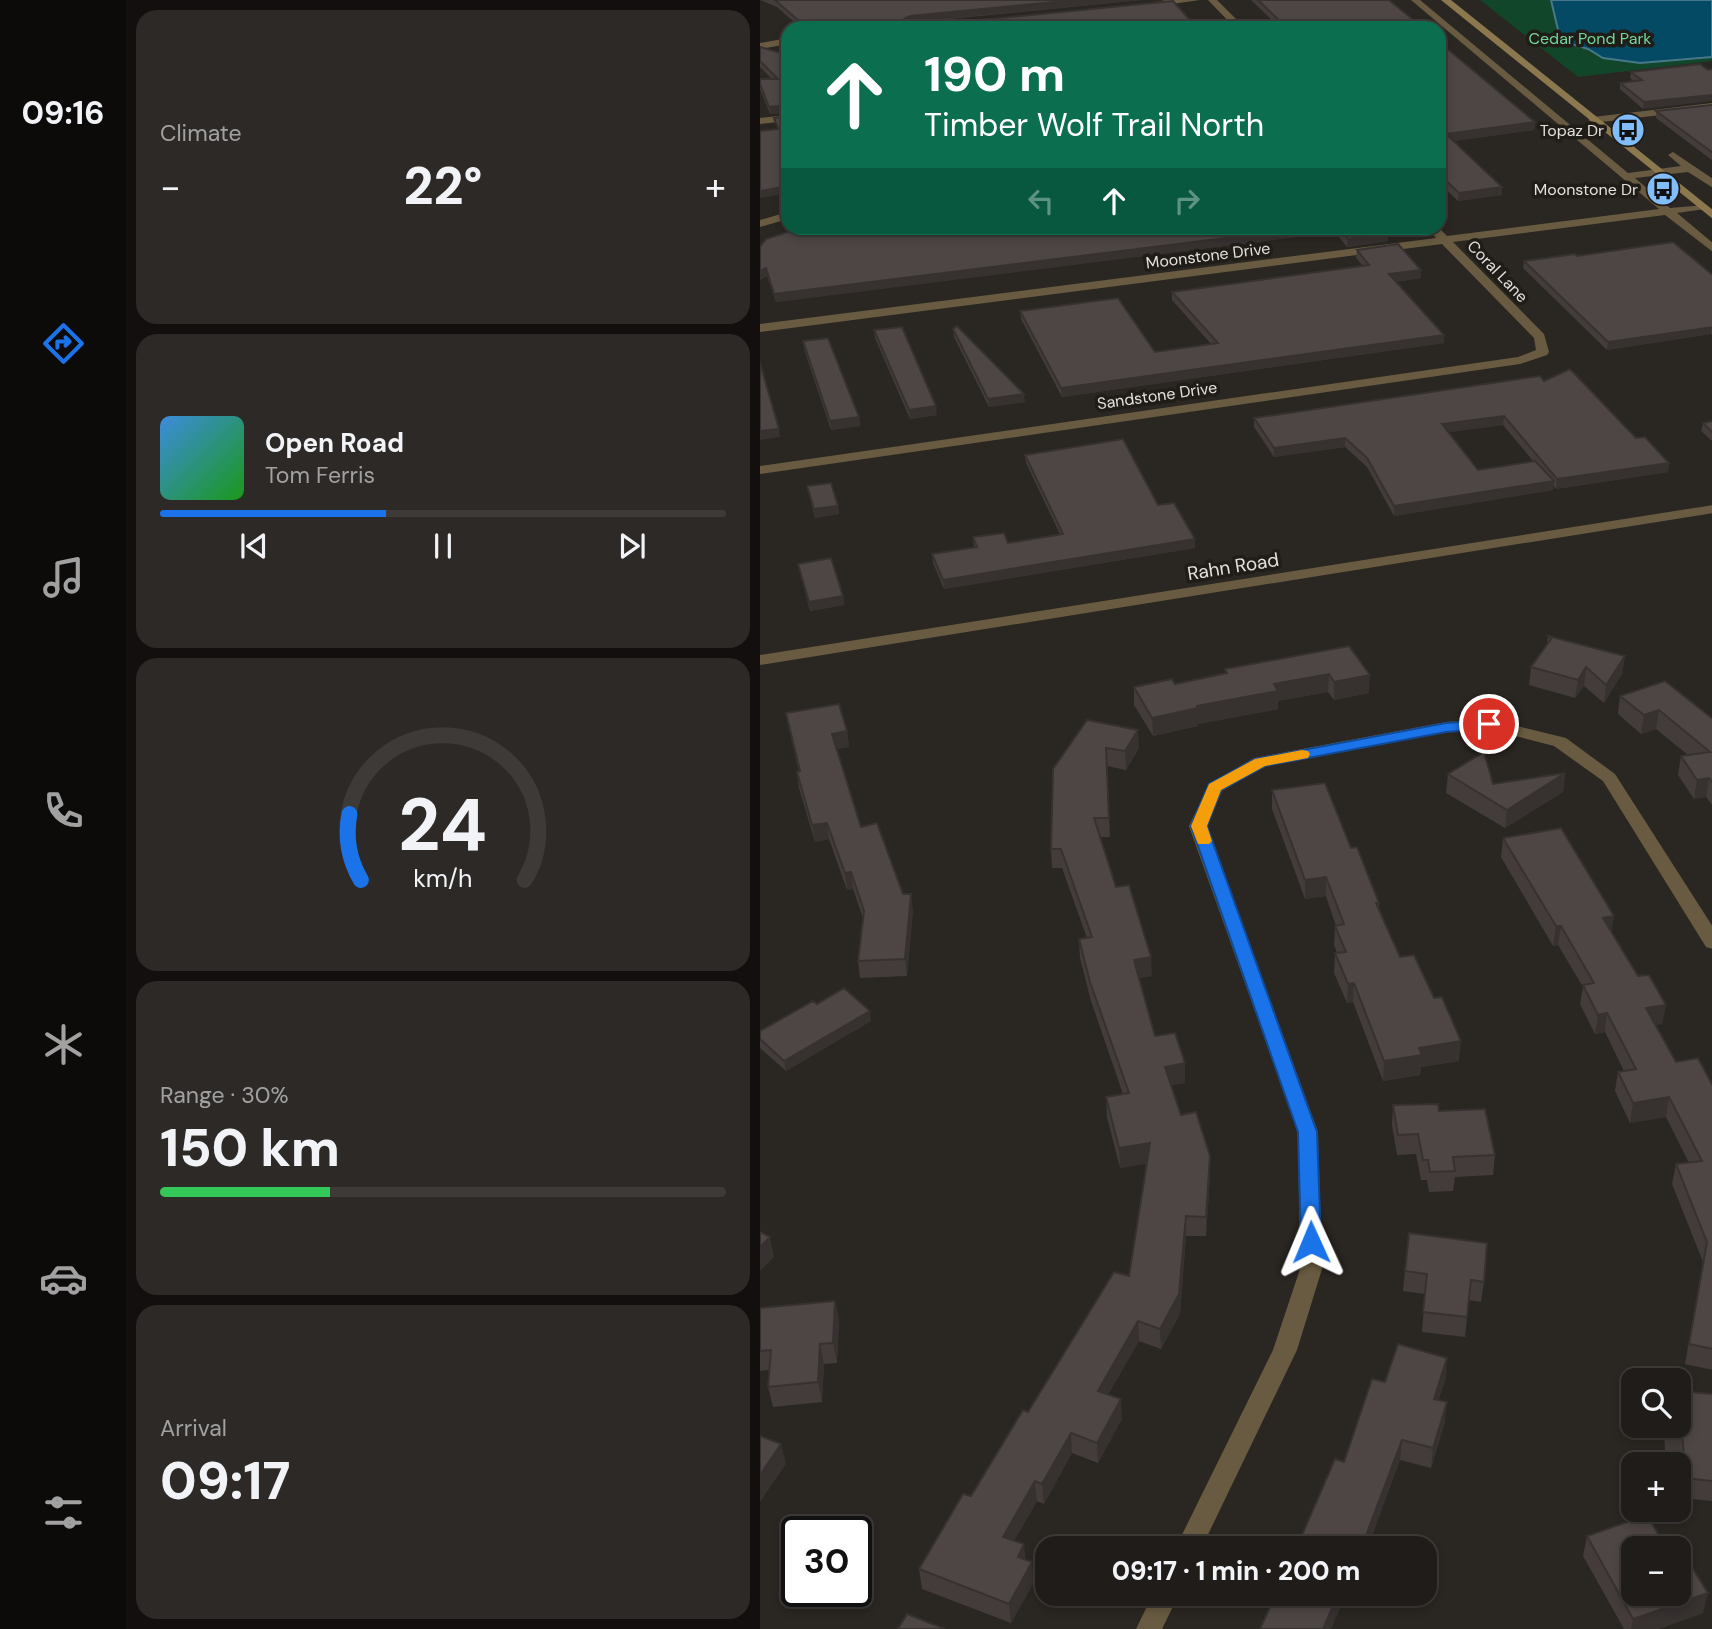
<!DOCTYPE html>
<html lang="en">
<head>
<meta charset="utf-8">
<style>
  body { margin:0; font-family:"DM Sans",sans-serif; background:#2d2926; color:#f1f3f6; height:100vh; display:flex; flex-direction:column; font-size:26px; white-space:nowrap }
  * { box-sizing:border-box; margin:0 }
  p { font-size:23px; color:#a2a1a2 }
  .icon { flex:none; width:38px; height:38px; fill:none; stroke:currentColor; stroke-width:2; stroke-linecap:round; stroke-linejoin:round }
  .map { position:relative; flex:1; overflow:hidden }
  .drawer { display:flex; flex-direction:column; gap:10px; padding:10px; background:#120f0e; width:634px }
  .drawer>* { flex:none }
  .hud { position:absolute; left:21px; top:21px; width:665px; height:214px; border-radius:21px; box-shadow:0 4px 10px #0003,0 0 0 2px #3d3a38; background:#0b6e4f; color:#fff; overflow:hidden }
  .controls { position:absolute; left:861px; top:1368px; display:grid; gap:14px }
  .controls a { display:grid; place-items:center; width:70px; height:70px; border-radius:14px; background:#201c19; box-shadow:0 4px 10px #0003,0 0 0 2px #3d3a38; font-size:35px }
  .speed { position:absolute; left:21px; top:1516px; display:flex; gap:14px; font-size:35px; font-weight:700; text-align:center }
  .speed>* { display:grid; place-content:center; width:91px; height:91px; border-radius:50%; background:#201c19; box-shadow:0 4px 10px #0003,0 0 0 2px #3d3a38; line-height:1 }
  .speed .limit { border:4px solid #111; border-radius:10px; background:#fff; color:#111 }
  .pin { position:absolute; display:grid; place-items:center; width:60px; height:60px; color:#fff; margin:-30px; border:4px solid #fff; border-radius:50%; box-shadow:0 2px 7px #0007 }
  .me { position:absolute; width:77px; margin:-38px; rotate:359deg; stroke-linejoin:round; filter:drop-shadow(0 0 5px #0008) }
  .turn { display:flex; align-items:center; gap:24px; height:147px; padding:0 28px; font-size:32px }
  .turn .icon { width:91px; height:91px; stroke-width:2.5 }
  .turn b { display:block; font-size:49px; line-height:60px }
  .lanes { display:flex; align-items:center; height:66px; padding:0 28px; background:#0003; justify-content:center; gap:35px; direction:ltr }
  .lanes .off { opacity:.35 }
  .big { font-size:52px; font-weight:800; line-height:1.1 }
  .drawer .tile { flex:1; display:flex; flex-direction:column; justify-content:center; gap:10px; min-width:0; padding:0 24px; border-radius:21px; background:#2d2926 }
  .drawer .dial { align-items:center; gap:0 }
  .dial svg { height:182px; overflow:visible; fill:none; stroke:#3d3a38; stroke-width:7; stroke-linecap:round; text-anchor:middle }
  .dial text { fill:#f1f3f6; stroke:none }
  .song { display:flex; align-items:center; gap:21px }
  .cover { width:84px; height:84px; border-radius:10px; background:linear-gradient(135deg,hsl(210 70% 55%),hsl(120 70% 35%)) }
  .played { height:7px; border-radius:4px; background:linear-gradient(90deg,#1a73e8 40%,#3d3a38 40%) }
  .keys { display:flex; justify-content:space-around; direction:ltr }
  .heat { display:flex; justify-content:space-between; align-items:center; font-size:38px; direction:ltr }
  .charge { height:10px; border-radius:5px; background:linear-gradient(90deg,#34c759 30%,#3d3a38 0) }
  .trip { position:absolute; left:275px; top:1536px; width:402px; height:70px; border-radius:21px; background:#201c19; box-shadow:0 4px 10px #0003,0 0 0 2px #3d3a38; font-weight:800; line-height:70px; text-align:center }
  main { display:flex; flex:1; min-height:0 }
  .dock { display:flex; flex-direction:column; width:126px; justify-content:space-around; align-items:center; background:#0d0b0a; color:#a2a1a2 }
  .dock .icon { width:49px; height:49px }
  .dock .current { color:#1a73e8 }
  .dock b { font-size:32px; color:#f1f3f6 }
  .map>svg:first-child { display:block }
  .green { fill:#11462b }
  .water { fill:#044a64; stroke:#477788; stroke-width:2 }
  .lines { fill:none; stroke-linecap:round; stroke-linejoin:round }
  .minor { fill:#685b41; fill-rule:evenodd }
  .tertiary { fill:#685b41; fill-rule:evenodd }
  .secondary { fill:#8c784e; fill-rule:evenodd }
  .wall { fill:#433c3b; fill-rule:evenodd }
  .shaded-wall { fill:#373130 }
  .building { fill:#4e4645; stroke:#373130; stroke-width:2; fill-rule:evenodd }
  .route { fill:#1a73e8; stroke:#114b97; stroke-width:2 }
  .slow { fill:#f59e0b }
  .labels { text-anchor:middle; stroke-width:7; stroke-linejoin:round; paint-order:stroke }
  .far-park-label { font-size:16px; fill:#75d79e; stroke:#201c18 }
  .far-poi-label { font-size:16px; fill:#e3e0dd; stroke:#201c18; text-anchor:end }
  .far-street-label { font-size:16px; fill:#e3e0dd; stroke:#201c18 }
  .street-label { font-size:19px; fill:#e3e0dd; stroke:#201c18 }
</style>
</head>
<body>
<main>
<nav class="dock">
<b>09:16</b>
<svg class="icon current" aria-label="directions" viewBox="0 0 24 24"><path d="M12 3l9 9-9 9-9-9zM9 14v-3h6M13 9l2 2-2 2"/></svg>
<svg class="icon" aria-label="music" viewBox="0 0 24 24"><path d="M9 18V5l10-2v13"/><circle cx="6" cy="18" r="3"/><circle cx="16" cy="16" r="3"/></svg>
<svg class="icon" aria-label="phone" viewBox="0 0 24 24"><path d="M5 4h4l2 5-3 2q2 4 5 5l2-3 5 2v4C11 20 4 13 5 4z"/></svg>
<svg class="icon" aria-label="climate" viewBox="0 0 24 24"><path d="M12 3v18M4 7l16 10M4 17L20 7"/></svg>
<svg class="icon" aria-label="car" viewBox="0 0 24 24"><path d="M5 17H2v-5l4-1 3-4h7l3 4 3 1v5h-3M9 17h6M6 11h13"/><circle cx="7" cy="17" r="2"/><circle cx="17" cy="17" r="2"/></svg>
<svg class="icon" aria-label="filters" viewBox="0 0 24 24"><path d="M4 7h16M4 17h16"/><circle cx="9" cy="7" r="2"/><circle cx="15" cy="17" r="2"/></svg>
</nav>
<section class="drawer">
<div class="tile"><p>Climate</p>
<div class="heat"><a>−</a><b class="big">22°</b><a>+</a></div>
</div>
<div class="tile">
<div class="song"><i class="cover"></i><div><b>Open Road</b><p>Tom Ferris</p></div></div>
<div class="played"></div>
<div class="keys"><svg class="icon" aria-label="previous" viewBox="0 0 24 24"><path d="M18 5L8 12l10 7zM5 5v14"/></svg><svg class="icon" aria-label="pause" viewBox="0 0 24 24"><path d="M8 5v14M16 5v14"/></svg><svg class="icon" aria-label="next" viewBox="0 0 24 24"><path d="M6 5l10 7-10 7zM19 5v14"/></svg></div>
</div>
<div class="tile dial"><svg viewBox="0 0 100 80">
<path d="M14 69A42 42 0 1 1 86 69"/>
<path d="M14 69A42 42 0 0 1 9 40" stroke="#1a73e8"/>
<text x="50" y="56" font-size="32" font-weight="700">24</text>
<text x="50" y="72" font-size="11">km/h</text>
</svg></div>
<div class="tile"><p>Range · 30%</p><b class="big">150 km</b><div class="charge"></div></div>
<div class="tile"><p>Arrival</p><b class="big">09:17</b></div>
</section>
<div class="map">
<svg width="953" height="1629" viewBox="0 0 953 1629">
  <rect width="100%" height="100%" fill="#2a2621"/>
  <path class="green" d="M720 0H952V61L818 77Z"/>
  <path class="water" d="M791 0H952V57L880 63 843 58 828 49 805 42 799 34Z"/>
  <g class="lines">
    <path class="minor" d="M440 0 391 7 387 4 406 0Z
      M448 0H457L485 28H475Z
      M651 0H660L868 173 921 166 908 155 913 152 953 179V188L928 172 875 178 910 208 945 205V209L917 213 953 243V252L905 215 693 242 784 334 789 352 787 355 760 364 0 474V466L758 357 776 350 774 338 682 244 0 332V324L676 238 668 228H679L687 236 899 209Z
      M28 38V44L0 49V43Z
      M953 103V109L833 123 828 120 833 117Z
      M28 115V121L0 124V118Z
      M28 212V219L0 227V220Z
      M729 719 806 738 855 774 953 927V949L946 947 843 781 794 746 729 729 686 732 505 766 462 791 447 826 558 1132 562 1269 537 1350 441 1549H415L513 1350 540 1269 538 1132 429 826 449 784 494 758 686 722Z
      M393 1594H419L402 1629H376Z"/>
    <path class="tertiary" d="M953 505V513L0 665V655Z"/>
    <path class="secondary" d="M681 0H691L953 210V219Z"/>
  </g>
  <path class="wall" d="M0 0H382L149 23 437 28H41L17 7Z
    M491 0H629L663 28H520Z
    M679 42 775 122 774 130 694 141 742 187V195L698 201 679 183Z
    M0 47 28 55V113L10 114 0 89V79H12L0 67Z
    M940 64 883 109 860 89V83L874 81 870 78 871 72Z
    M953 105V161L896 118V111Z
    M40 228H623L628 241 587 247 575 232 16 302 7 276 0 280V247Z
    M597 250 661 270V278L636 282 684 335V343L302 397 261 319 260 311 395 352 451 344 412 300V292L603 266 596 258Z
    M817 256 953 275V336L951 334 847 350 763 268 764 261Z
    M193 329 265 402 229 407 194 337Z
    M114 330 177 415 150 419 115 338Z
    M43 341 99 417 100 426 71 430 44 349Z
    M784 381 876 438 909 463 908 472 796 489 793 485V490L634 516 607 467 585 447 514 457 494 427V418ZM743 425 773 461 718 470 689 432Z
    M953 421V442L941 431 943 423Z
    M265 455 398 505 435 539V548L184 589 173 563 172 554 214 548 213 537 248 543 300 534 266 463Z
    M47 486 78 506 79 514 55 518Z
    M38 564 83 596 84 605 50 611 40 572Z
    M788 636 865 656 862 674 844 703 824 686 815 698 769 685 771 667 787 645Z
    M589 646 609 693 574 700 568 692 518 701V709L438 724V726L393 736 374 705V687L415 684 465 673V669Z
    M860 696 953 719V806L946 797 934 799 918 775 921 756 928 755 896 729 881 734 858 714Z
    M26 713 87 731 89 747 76 749 101 827 153 910 147 976 100 978 98 961 103 918 93 889 87 890 69 839 55 842 39 788 37 772H39L29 729Z
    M327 720 379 748 366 770 347 766 350 837H340L356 887 392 976 379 978 395 1036 425 1063V1083L411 1085 421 1115 450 1176 446 1236H426L420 1314 401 1349 379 1341 348 1394 362 1419 338 1463 312 1453 284 1504 277 1501 254 1541 266 1560 274 1582 251 1623 162 1589 159 1569 211 1496 268 1412 369 1276 387 1163 360 1168 347 1117 346 1097 363 1094 331 1001 320 958 319 939 327 938 302 868H292L291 849Z
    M805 773 803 792 745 828 686 793 688 774 733 784Z
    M512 790 591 848 619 903V910L640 957 699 1061 661 1067 660 1075 623 1081 593 1002 587 1003 574 973 575 953H577L574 945 575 926H576L566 896 545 899 512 809Z
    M743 838 854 916 851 933 878 976 906 1005 902 1024 896 1025 916 1062 953 1086V1370L925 1364 943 1262 912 1184 916 1164 929 1163 906 1117 870 1123 855 1091 858 1072 864 1071 845 1032 835 1034 820 1004 823 987 798 945 793 946 741 857Z
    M57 1004 111 1021 26 1071 0 1048V1031Z
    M633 1105 679 1111 735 1155 733 1175 695 1177 693 1191 669 1192 667 1180H661L656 1154 637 1155 632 1125Z
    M645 1271 724 1282 721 1302 709 1300 705 1337 662 1332 665 1294 643 1291Z
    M75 1301 79 1321 77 1363 64 1364 62 1402 13 1407 8 1387 9 1370 0 1371V1308Z
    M686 1378 678 1400 685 1422 671 1468 640 1460 607 1549H536L584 1462 625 1382Z
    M953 1394V1501L922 1498 918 1453 905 1452 904 1426H919Z
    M827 1536 943 1613 898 1629H864L823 1556Z
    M516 1594H591L589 1599 585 1597Z"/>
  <path class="shaded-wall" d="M314 0H382L151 22 145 26 144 28V19L150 16Z
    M953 95V101L883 109 884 102Z
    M27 105 28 112 10 114 9 107Z
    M775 122 774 130 686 142V134Z
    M28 186V193L0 198V191Z
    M742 187V195L698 201 699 193Z
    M546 228H575V232L16 302 14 294Z
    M628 234V241L587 247 588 239Z
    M6 268 7 276 0 280V271Z
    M661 270V278L628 283 629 274Z
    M952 326 951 334 847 350 848 342Z
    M684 335V343L302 397 301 388Z
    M264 394 265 402 229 407 228 399Z
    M176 406 177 415 150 419 149 410Z
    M744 416 743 425 682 433V424Z
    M99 417 100 426 71 430 70 421Z
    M19 429 20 437 0 440V431Z
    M585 438V447L514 457V448Z
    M909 463 908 472 796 489 797 479Z
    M794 481 793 490 634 516V506Z
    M78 506 79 514 55 518 54 509Z
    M435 539V548L184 589 183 580Z
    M83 596 84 605 50 611 49 602Z
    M865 656 862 674 844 703 846 685Z
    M826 667 824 686 815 698 818 680Z
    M569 674 568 692 518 701V709L438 724V726L393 736 392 718 514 684Z
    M610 675 609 693 574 700V682Z
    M899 710 896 729 881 734 884 715Z
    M378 730 379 748 366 770 365 751Z
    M87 731 89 747 74 750 72 734Z
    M805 773 803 792 745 828 747 810Z
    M949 778 946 797 934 799 937 780Z
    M67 823 69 839 55 842 52 825Z
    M91 872 93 889 87 890 85 873Z
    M566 877V896L545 899V880Z
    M151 894 153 910 147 976 145 959Z
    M854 916 851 935 843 918Z
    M796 926H801L798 945 793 946Z
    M391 957 392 976 374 979V960Z
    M594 983 593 1002 587 1003 588 984Z
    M906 1005 902 1024 883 1027 886 1008Z
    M110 1011 111 1021 26 1071 24 1061Z
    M847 1013 845 1032 835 1034 838 1015Z
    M701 1041 699 1061 661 1067 660 1075 623 1081 624 1061 659 1048Z
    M425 1063V1083L406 1086 405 1067Z
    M909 1097 906 1117 870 1123 873 1103Z
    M390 1143 391 1163 360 1168 359 1148Z
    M450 1156V1176L446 1236V1217Z
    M426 1216V1236L420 1314 401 1349 400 1329Z
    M10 1237 14 1257 0 1271V1247Z
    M75 1301 79 1321 77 1363 73 1343Z
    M378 1321 379 1341 339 1411 338 1391Z
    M60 1344 64 1364 62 1402 58 1382Z
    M687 1358 686 1378 672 1419 674 1399Z
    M361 1399 362 1419 338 1463 337 1443Z
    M687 1402 685 1422 671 1468 673 1448Z
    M311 1433 312 1453 284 1504 282 1484Z
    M642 1440 640 1460 607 1549H601Z
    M21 1444 26 1464 0 1502V1475Z
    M275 1481 277 1501 245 1556 243 1537Z
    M264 1544 266 1564 258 1557Z
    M272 1562 274 1582 251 1623 249 1604Z
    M948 1593 943 1613 898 1629H871L873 1619Z
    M578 1594H585V1597L571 1629H563Z"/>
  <path class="building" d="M15 0H314L150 16 144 19 143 23 179 24 413 1 437 28H47Z
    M498 0H629L663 28H527Z
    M679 42 775 122 686 134 742 187 699 193 679 174Z
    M0 47 28 55V106L27 105 9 107 0 84V79H18L0 61Z
    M940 64 948 70 953 69V95L884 102 860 83 882 80 871 72Z
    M953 105V153L896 111Z
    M28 116V186L0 191V131L18 129 14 118Z
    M40 228H546L14 294 6 268 0 271V247L6 239Z
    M578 228H623L628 234 588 239Z
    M913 242 953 275V327L848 342 764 261 815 254 817 256Z
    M638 244 661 270 629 274 684 335 301 388 260 311 358 298 395 352 458 343 412 292 609 265 597 250Z
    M197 326 264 394 228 399 193 329Z
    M142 327 176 406 149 410 114 330Z
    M68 338 99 417 70 421 43 341Z
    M0 363 19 429 0 431Z
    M810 369 876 438 885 437 909 463 797 479 744 416 682 424 718 470 775 461 794 481 634 506 607 458 585 438 514 448 494 418 780 376 784 381Z
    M953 421V433L943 423Z
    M363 439 398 505 414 503 435 539 183 580 172 554 217 547 213 537 244 533 248 543 303 534 265 455Z
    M71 483 78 506 54 509 47 486Z
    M71 558 83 596 49 602 38 564Z
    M788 636 865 656 846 685 826 667 818 680 771 667 791 639Z
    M589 646 610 675 574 682 569 674 514 684 518 691 437 706 438 708 392 718 374 687 412 679 415 684 467 673 465 669Z
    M905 681 953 719V783L949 778 937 780 921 756 950 752 899 710 884 715 860 696Z
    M79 704 87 731 72 734 101 827 117 823 143 894H151L145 959 98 961 104 911 91 872 85 873 67 823 52 825 37 772 40 771 26 713Z
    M327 720 378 730 365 751 346 748 349 818H334L356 887 369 885 391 957 374 960 395 1036 415 1033 425 1063 405 1067 421 1115 436 1112 450 1156 446 1217 426 1216 419 1294 400 1329 378 1321 338 1391 361 1399 337 1443 311 1433 282 1484 275 1481 243 1537 264 1544 258 1557 272 1562 249 1604 159 1569 203 1494 211 1496 263 1410 268 1412 354 1272 369 1276 390 1143 359 1148 346 1097 369 1093 330 982 319 939 332 937 301 849H291L293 769Z
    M724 752 733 784 805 773 747 810 688 774Z
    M565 783 591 848 597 847 619 903H616L640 957 654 955 674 998 682 997 701 1041 659 1048 662 1055 624 1061 594 983 588 984 575 953 586 952 575 926 584 924 566 877 545 880 512 790Z
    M801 828 854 916 843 918 878 976 889 975 906 1005 886 1008 916 1062 938 1058 953 1086V1349L929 1344 947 1242 916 1164 942 1161 909 1097 873 1103 858 1072 876 1069 847 1013 838 1015 823 985 834 983 801 926H796L743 838Z
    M84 988 110 1011 24 1061 0 1039V1031L53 1001 57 1004Z
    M678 1104 679 1111 725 1109 735 1155 693 1157 695 1171 670 1172 668 1160H663L658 1134 638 1135 633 1105Z
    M0 1232 10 1237 0 1247Z
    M649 1233 727 1243 724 1282 711 1280 707 1317 663 1312 667 1274 645 1271Z
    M75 1301 73 1343 60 1344 58 1382 8 1387 11 1350 0 1351V1308Z
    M638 1344 687 1358 674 1399 687 1402 673 1448 642 1440 601 1549H536L575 1459 584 1462 612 1379 625 1382Z
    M919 1391 953 1394V1481L926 1478 922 1433 909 1432V1426H919Z
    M0 1436 21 1444 0 1475Z
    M887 1515 904 1544 915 1540 948 1593 873 1619 827 1536ZM873 1549H919V1594H873Z
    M516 1594H578L563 1629H500Z
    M147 1614 185 1629H138Z"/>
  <path class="route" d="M729 720 736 724 734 728 686 732 505 766 461 790 447 826 557 1132 561 1242 558 1247 551 1250 543 1247 541 1242 538 1132 431 826 449 784 495 759 686 723Z"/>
  <path class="slow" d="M542 750 548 751 550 754 548 758 505 766 461 790 447 826 452 841 449 844H438L431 826 449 784 495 759Z"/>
  <defs>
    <symbol id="bus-disc" viewBox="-11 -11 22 22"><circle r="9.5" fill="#81bdfa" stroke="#201c18"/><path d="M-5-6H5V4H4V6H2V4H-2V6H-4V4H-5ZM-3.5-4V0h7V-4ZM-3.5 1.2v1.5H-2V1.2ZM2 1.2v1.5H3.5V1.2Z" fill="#111"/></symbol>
  </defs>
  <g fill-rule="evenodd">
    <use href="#bus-disc" x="849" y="111" width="38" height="38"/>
    <use href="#bus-disc" x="884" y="170" width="38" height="38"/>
  </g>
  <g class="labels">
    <g class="far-park-label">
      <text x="830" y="44">Cedar Pond Park</text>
    </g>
    <g class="far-poi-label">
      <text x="844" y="136">Topaz Dr</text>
      <text x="878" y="195">Moonstone Dr</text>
    </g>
    <g class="far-street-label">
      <text transform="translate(448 255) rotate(-7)" y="6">Moonstone Drive</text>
      <text transform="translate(738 271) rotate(46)" y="6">Coral Lane</text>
      <text transform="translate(397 395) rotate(-8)" y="6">Sandstone Drive</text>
    </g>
    <g class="street-label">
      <text transform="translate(473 566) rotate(-9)" y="7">Rahn Road</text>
    </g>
  </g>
</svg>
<div class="controls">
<a><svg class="icon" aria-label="search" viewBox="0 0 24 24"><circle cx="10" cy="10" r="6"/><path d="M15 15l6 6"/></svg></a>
<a>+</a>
<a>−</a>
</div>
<div class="speed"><div class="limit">30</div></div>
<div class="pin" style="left:729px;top:724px;background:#d93025"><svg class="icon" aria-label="arrive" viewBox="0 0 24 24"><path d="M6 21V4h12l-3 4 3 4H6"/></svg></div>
<svg class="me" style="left:551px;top:1242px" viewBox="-20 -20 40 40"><path d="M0-17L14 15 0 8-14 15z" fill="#1a73e8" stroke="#fff" stroke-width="4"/></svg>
<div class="trip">09:17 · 1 min · 200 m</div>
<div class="hud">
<div class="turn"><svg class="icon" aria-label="ahead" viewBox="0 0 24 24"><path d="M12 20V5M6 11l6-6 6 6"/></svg><div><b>190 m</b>Timber Wolf Trail North</div></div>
<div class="lanes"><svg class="icon off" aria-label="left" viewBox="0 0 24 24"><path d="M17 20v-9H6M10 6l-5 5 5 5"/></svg><svg class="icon" aria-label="ahead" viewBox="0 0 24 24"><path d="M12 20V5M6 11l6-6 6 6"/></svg><svg class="icon off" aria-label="right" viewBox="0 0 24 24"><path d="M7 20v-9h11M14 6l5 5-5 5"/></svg></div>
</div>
</div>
</main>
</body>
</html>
